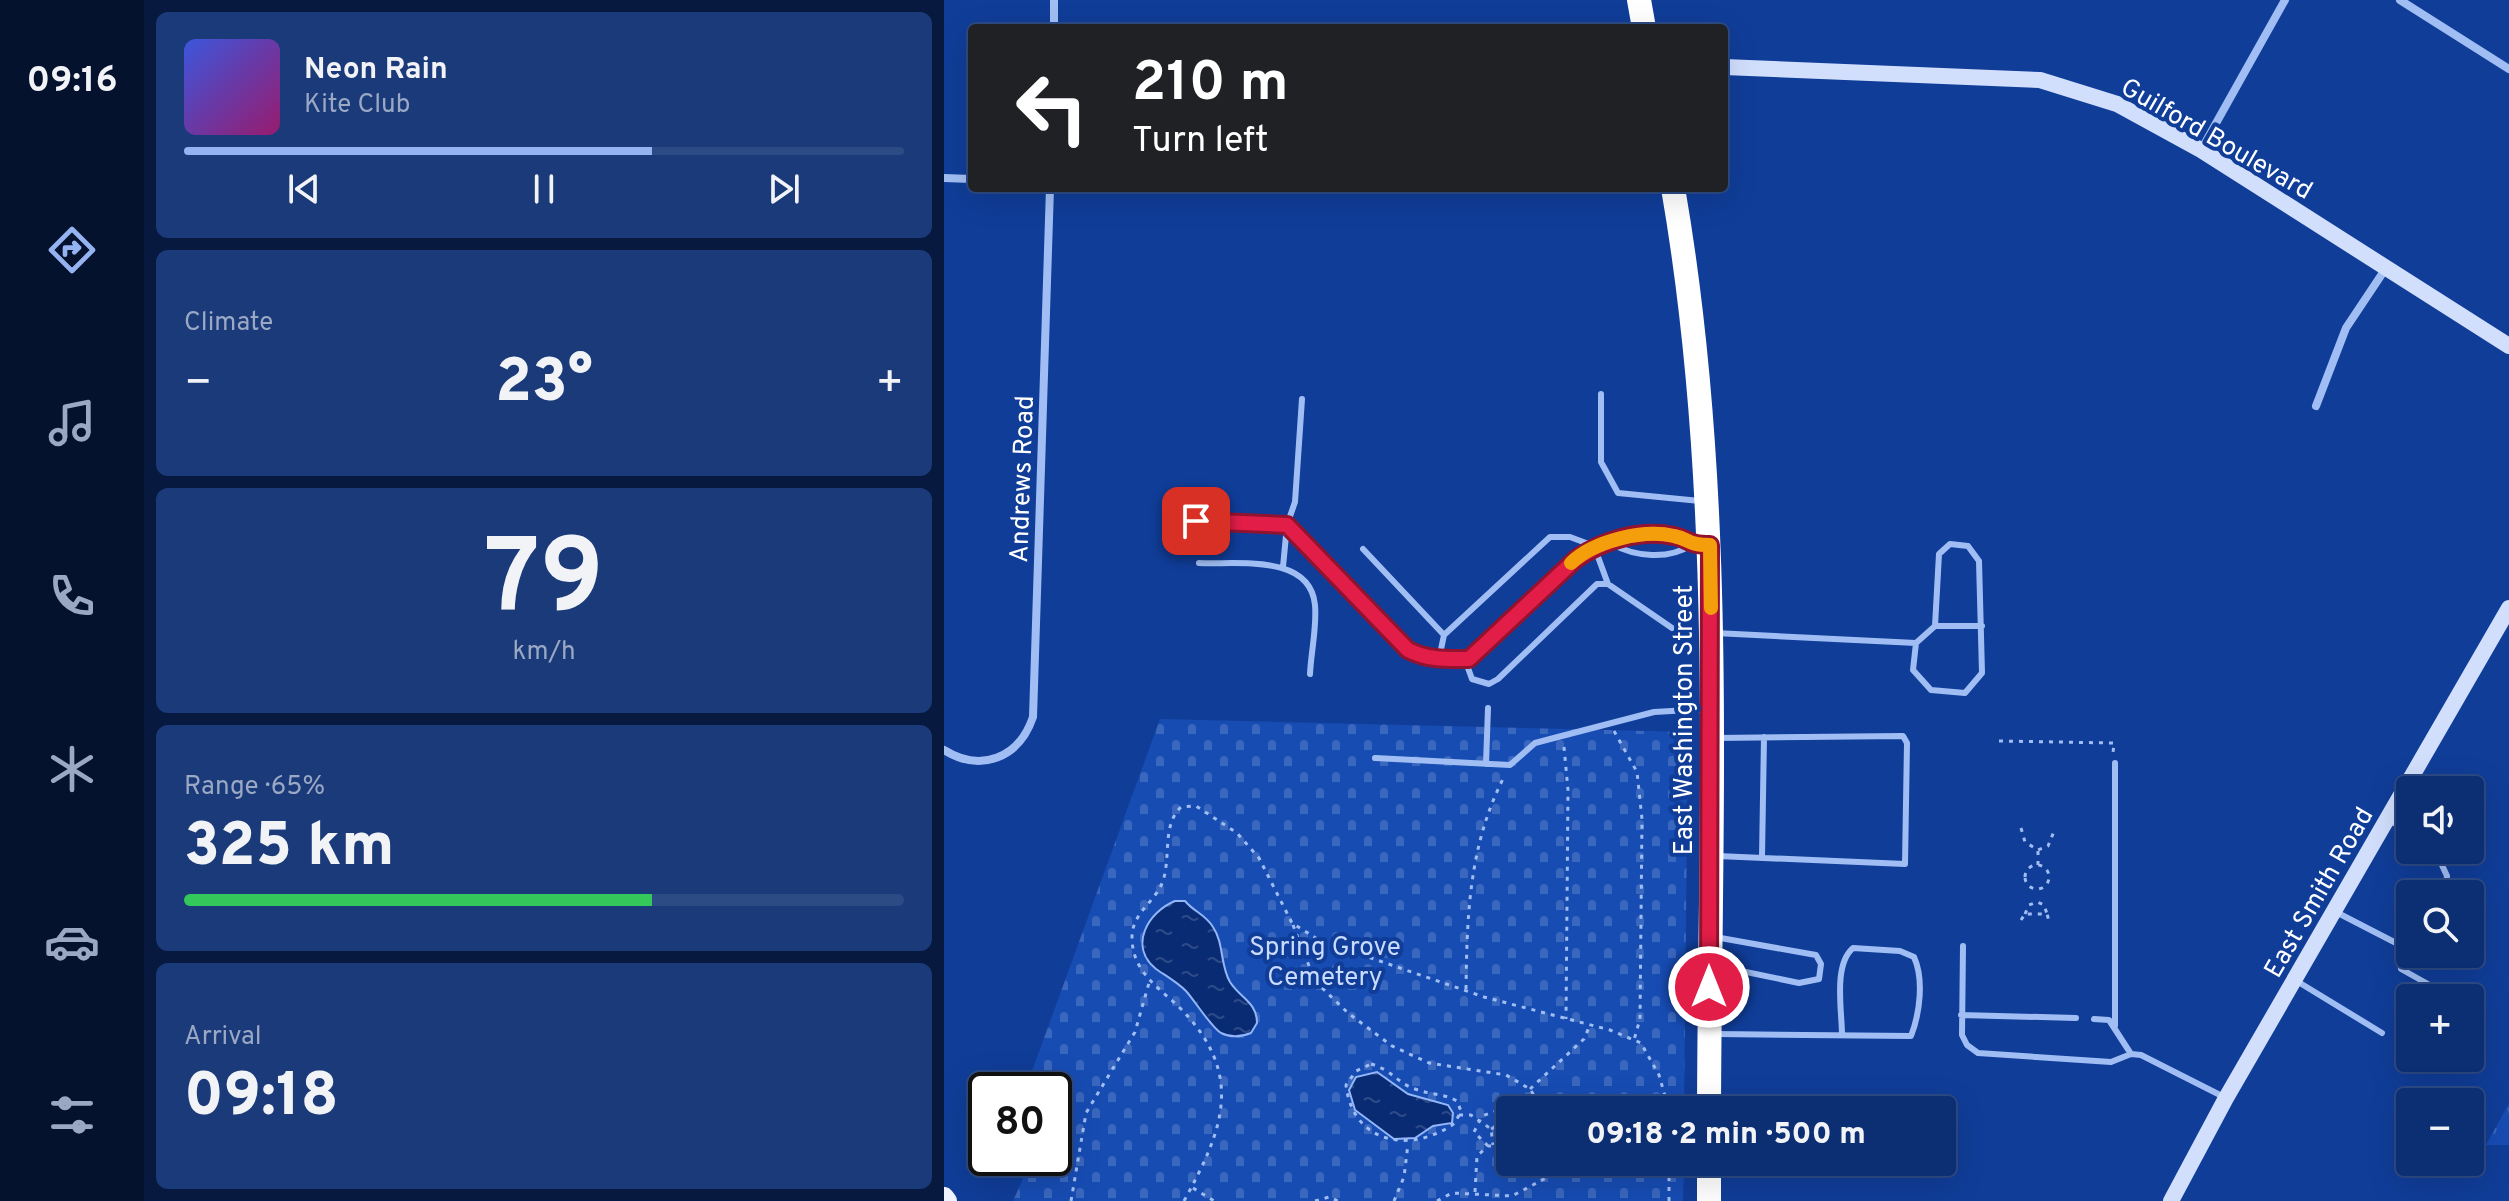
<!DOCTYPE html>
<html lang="en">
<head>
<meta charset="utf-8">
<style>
  body { margin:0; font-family:Overpass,sans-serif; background:#1a3a7a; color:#f1f3f6; height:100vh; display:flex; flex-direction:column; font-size:30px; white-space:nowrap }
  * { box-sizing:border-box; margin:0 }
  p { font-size:26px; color:#9aa8c4 }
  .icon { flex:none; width:44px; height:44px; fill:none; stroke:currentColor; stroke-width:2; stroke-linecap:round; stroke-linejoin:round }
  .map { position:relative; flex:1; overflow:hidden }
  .drawer { display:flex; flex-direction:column; gap:12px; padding:12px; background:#07193f; width:800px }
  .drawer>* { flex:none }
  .hud { position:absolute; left:24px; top:24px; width:760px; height:168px; border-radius:8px; box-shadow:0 8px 32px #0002,0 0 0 2px #2c4a84; background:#202124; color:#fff; overflow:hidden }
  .tools { position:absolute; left:1452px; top:776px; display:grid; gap:16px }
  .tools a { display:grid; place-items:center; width:88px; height:88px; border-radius:8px; background:#0c2e72; box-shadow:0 8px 32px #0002,0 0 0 2px #2c4a84; font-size:40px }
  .speed { position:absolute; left:24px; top:1072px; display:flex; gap:16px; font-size:40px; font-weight:700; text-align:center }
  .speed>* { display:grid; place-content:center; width:104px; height:104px; border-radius:50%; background:#0c2e72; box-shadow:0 8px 32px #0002,0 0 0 2px #2c4a84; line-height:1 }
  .speed .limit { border:4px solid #111; border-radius:12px; background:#fff; color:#111 }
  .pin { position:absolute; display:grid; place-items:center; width:68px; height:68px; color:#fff; margin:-34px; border-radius:16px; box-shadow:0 4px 12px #0006 }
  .me { position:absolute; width:88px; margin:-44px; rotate:0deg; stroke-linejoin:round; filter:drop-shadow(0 0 6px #0008) }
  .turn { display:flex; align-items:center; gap:28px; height:168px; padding:0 32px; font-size:36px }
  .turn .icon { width:104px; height:104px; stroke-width:2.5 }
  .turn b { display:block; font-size:56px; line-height:68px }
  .big { font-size:60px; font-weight:800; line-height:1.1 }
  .drawer .tile { flex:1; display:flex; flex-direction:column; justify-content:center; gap:12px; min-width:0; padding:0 28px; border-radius:12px; background:#1a3a7a }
  .drawer .dial { align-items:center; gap:0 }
  .dial b { font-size:104px; line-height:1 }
  .song { display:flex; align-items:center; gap:24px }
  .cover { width:96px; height:96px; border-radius:12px; background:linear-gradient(135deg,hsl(230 70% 55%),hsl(320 70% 35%)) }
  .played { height:8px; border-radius:4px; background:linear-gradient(90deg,#95b2f1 65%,#2c4a84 65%) }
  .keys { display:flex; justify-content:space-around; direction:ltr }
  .heat { display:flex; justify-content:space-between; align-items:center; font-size:44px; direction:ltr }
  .charge { height:12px; border-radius:6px; background:linear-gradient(90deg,#34c759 65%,#2c4a84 0) }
  .trip { position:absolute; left:552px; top:1096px; width:460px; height:80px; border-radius:8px; background:#0c2e72; box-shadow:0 8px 32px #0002,0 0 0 2px #2c4a84; font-weight:800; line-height:80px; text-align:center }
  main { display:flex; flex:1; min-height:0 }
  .tabs { display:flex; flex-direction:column; width:144px; justify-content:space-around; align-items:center; background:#05122e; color:#9aa8c4 }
  .tabs .icon { width:56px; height:56px }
  .tabs .selected { color:#95b2f1 }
  .tabs b { font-size:36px; color:#f1f3f6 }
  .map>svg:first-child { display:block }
  .cemetery { fill:url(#cemetery-stones) }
  .park { fill:url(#park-tufts) }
  .water { fill:url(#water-ripples); stroke:#92b6f8; stroke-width:2 }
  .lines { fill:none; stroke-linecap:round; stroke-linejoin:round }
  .path { stroke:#a1bef4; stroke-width:3; stroke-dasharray:4 6; stroke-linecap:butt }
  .lane { stroke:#a1bef4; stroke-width:6 }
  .street { stroke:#a1bef4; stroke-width:8 }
  .secondary { stroke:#d1dffd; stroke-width:16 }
  .primary { stroke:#eef3ff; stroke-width:20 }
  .highway { stroke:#fff; stroke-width:24 }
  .route-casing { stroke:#92132f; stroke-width:20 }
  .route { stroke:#e11d48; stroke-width:14 }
  .slow { stroke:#f59e0b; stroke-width:14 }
  .labels { text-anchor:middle; stroke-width:8; stroke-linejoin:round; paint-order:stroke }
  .street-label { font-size:26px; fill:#fff; stroke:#103d98 }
  .park-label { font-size:26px; fill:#c9dbfe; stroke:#103d98 }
</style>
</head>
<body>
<main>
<nav class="tabs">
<b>09:16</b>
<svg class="icon selected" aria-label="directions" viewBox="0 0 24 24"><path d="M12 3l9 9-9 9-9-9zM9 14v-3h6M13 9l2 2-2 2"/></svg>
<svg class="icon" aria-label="music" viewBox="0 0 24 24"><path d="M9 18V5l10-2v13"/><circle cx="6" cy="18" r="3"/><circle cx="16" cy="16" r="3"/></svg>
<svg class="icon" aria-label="phone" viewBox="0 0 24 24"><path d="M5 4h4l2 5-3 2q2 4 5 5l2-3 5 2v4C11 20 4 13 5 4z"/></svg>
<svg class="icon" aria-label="climate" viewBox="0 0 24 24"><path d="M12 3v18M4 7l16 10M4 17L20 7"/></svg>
<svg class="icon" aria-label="car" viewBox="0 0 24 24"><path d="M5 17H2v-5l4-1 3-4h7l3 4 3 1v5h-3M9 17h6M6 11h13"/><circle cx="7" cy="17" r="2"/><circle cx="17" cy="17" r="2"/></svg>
<svg class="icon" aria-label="filters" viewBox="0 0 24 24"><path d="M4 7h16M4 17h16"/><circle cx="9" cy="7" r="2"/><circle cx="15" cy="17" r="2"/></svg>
</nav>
<section class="drawer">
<div class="tile">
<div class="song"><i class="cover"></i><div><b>Neon Rain</b><p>Kite Club</p></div></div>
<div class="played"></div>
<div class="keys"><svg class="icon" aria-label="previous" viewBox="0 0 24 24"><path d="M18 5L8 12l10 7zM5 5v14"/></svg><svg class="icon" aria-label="pause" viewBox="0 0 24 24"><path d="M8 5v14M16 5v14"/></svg><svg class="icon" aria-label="next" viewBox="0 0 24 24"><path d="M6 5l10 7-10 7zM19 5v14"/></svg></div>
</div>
<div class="tile"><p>Climate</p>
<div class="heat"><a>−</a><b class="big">23°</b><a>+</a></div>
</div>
<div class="tile dial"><b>79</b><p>km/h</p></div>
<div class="tile"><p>Range · 65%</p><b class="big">325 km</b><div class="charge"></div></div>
<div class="tile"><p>Arrival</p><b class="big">09:18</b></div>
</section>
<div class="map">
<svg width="1565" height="1201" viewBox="0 0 1565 1201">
  <defs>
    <pattern id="cemetery-stones" width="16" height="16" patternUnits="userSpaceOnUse" patternTransform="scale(2)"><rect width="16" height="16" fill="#174cb3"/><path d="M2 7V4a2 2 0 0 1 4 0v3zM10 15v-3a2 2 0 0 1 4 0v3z" fill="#3a67be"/></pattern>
    <pattern id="park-tufts" width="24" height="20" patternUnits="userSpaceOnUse" patternTransform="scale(2)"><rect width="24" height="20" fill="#174cb3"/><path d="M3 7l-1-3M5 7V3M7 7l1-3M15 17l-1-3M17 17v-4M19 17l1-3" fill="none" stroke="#3a67be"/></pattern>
    <pattern id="water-ripples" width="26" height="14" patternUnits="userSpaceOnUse" patternTransform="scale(2)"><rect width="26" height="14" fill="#092b74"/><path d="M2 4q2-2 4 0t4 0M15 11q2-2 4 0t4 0" fill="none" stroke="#2e4b89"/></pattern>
  </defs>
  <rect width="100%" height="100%" fill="#103d98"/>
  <path class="cemetery" d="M216 719 744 732 740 1110H566V1162H740L739 1201H69L88 1158H110V1090H90L83 1085Z"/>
  <path class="park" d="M1565 1103V1145H1542Z"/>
  <path class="water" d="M231 901H241C250 912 261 914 269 927 280 943 276 965 286 982 296 998 313 1002 313 1023L307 1033C297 1037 287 1038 277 1033 267 1027 251 1001 242 991 233 982 222 976 212 969 184 946 204 912 231 901Z
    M433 1072 464 1094 504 1105 509 1113 508 1123 489 1126 471 1138 450 1139 411 1110 405 1090 412 1077Z"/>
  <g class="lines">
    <path class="path" d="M670 731 693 772 698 819 696 1019 690 1040
      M1055 741 1170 743 1169 753
      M620 747 624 790 622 1019
      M1077 828 1081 842 1094 850 1104 846 1111 829
      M1081 877a12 12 0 1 1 24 0a12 12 0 1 1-24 0Z
      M1094 865V850
      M1081 914 1085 905 1093 902 1100 905 1103 914
      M1077 920 1081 914H1103L1105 921
      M349 925 371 981 404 1013 448 1046 485 1063 562 1075 586 1089 599 1110
      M522 989C523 914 525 844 561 775
      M427 1064C448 1070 453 1083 471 1089 486 1095 499 1093 513 1101L517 1111 511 1123C468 1154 409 1145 402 1085L412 1071Z
      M586 1089 640 1039 646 1025
      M515 1115H527L547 1129 549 1145
      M547 1129 561 1122
      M560 1145 566 1134
      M544 1146 530 1132 538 1116 555 1110 566 1128
      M249 1188 270 1201
      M531 1192 533 1156 544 1146H566
      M127 1201 142 1113 191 1032 205 983
      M240 1201C279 1130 302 1074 235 1007 214 987 189 972 188 939 187 913 211 903 219 881 227 856 218 825 237 807L252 806 293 833 315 858 348 923 375 940 540 997 666 1030 697 1043 715 1075 725 1110
      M371 1201 385 1197 394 1201
      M450 1201 460 1177 464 1144
      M493 1201 508 1193 568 1196 621 1168 622 1162
      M725 1201V1162"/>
    <path class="lane" d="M657 394V462L674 493 756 501
      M358 399 351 502 343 525 464 650 480 658 525 659
      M252 521 343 525 339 567
      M668 544 650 546 632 559 525 659 524 668 528 679 545 684 554 679 653 584H664L728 628
      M747 545C725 560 691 557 668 544 685 535 715 529 734 537 744 541 747 545 759 545
      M419 549 500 635
      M255 563C292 565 366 553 371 605 373 627 367 652 366 674
      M991 626H1038
      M771 633 972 643 969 670 987 690 1021 693 1038 673 1035 561 1024 546 1006 544 995 554 991 626 972 643
      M495 659 500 635 606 537H626L650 546 664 584
      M772 738 959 736 963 743 961 864 774 856
      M431 758 566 765 591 743 610 738 710 712 763 709
      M542 764 544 708
      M1444 820 1466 831
      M1491 850 1503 876 1501 894
      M818 857 820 737
      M1390 911 1454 944 1466 943
      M771 937 872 955 877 964 875 979 855 983 773 966
      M1454 944 1457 969 1500 993 1498 998
      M1019 946 1018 1035 1023 1045 1034 1053 1167 1062 1187 1054 1197 1055 1282 1098
      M1351 980 1438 1033
      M1017 1015 1132 1018
      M1150 1019 1165 1020 1187 1054
      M1171 1026V763
      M773 1034 967 1036C976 1013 980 979 970 957L956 951 909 948C889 965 898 1011 898 1035"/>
    <path class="street" d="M110 0V28
      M1456 0 1565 69
      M1257 150 1341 0
      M0 178 28 179
      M1372 406 1402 328 1442 268
      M0 750C37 773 75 758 89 717L106 188"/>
    <path class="secondary" d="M780 67 1096 80 1173 104 1257 150 1565 346
      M1227 1201 1282 1098 1565 608"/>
    <path class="primary" d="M0 1197 3 1201"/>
    <path class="highway" d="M695 0 700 28
      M729 188C782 493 766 802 765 1110
      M765 1201V1162"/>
  </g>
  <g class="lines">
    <defs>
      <path id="route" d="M252 521 343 525 464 650C484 660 502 659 525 659L632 559C659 540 697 529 730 536 746 539 743 545 766 545L765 987"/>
    </defs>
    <use href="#route" class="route-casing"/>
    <use href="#route" class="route"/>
    <path class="slow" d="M627 563C650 541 699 529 730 536 746 539 743 545 766 545L767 608"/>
  </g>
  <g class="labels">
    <g class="street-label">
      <text transform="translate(1273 138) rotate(30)" y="9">Guilford Boulevard</text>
      <text transform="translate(77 479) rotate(-88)" y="9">Andrews Road</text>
      <text transform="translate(739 720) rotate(-90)" y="9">East Washington Street</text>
      <text transform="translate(1374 892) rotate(-60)" y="9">East Smith Road</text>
    </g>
    <g class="park-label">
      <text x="381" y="955">Spring Grove<tspan x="381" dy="30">Cemetery</tspan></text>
    </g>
  </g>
</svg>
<div class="tools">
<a><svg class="icon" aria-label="sound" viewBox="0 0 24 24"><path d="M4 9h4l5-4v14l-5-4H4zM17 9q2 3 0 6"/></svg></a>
<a><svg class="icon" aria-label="search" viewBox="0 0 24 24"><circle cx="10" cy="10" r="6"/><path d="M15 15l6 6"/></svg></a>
<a>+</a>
<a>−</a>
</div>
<div class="speed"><div class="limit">80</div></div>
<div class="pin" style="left:252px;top:521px;background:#d93025"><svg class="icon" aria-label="arrive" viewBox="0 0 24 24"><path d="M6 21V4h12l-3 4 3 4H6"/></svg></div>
<svg class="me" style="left:765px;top:987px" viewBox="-20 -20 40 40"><circle r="17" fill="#e11d48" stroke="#fff" stroke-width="3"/><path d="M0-11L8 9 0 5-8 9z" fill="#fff"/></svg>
<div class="trip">09:18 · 2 min · 500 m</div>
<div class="hud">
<div class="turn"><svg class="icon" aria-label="left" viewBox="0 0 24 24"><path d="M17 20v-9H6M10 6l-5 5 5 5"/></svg><div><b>210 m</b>Turn left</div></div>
</div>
</div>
</main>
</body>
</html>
